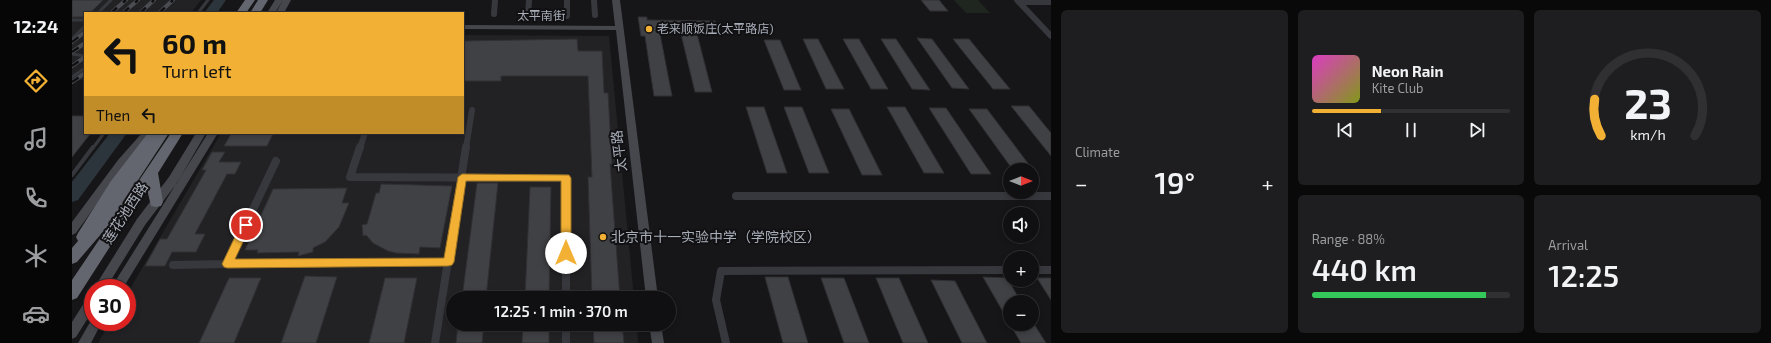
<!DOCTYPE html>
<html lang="en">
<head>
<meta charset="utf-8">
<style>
  body { margin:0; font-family:"Exo 2","Noto Sans SC",sans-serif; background:#1e1e20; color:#f1f3f6; height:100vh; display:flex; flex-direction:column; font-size:15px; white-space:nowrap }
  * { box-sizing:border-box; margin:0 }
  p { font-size:13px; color:#9c9d9f }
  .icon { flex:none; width:22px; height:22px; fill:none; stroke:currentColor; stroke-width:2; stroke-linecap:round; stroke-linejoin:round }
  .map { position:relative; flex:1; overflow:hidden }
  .drawer { display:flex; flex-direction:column; gap:10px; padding:10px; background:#09090a; width:720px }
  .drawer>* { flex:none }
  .guide { position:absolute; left:12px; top:12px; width:380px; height:122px; border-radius:0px; box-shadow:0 2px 6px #0003,0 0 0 1px #303032; background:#f2b134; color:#111; overflow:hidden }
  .needle { width:26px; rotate:90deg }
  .tools { position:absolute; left:931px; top:163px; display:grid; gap:8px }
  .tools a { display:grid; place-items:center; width:36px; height:36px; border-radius:50%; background:#101012; box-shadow:0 2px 6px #0003,0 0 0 1px #303032; font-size:20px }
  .speed { position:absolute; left:12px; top:279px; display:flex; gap:8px; font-size:20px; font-weight:700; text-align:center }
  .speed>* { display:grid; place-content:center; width:52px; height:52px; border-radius:50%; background:#101012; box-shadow:0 2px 6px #0003,0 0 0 1px #303032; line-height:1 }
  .speed .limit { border:6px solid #d22; background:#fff; color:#111 }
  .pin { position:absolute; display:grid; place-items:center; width:34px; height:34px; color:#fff; margin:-17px; border:2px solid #fff; border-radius:50%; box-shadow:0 1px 4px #0007 }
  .me { position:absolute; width:44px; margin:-22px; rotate:0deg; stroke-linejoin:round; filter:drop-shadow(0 0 3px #0008) }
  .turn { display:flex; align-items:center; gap:14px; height:84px; padding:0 12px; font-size:18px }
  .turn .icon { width:52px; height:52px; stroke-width:2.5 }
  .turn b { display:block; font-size:28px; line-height:34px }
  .then { display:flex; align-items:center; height:38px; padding:0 12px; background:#0003; gap:8px; font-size:15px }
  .big { font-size:30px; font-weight:600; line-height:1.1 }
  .drawer .widget { flex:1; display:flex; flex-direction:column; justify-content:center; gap:6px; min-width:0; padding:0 14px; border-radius:6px; background:#1e1e20 }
  .drawer .dial { align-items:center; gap:0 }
  .dial svg { height:104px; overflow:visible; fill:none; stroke:#303032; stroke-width:7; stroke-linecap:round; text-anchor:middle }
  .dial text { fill:#f1f3f6; stroke:none }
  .song { display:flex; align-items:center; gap:12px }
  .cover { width:48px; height:48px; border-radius:6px; background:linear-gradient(135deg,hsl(310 70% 55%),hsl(70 70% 35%)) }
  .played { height:4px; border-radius:2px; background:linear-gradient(90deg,#f2b134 35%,#303032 35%) }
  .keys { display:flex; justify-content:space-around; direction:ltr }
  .heat { display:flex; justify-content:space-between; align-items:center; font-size:22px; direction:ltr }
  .charge { height:6px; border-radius:3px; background:linear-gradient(90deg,#34c759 88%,#303032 0) }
  .drawer .tiles { flex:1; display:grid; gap:10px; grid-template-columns:repeat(3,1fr) }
  .widget:first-child { grid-row:span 2 }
  .trip { position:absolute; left:374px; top:291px; width:230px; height:40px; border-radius:20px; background:#101012; box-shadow:0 2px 6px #0003,0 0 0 1px #303032; font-weight:600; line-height:40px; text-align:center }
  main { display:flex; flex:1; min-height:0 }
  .dock { display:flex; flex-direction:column; width:72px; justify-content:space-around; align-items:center; background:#060607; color:#9c9d9f }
  .dock .icon { width:28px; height:28px }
  .dock .selected { color:#f2b134 }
  .dock b { font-size:18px; color:#f1f3f6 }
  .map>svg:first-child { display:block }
  .built { fill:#222225 }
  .green { fill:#1e261f }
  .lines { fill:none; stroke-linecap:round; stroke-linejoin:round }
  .river { fill:#2c353c; fill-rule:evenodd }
  .building { fill:#404145; stroke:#303034 }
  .lane-far1 { stroke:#37383d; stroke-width:3 }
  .lane { stroke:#37383d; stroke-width:4 }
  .street-far1 { stroke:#37383d; stroke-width:6 }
  .street { stroke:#37383d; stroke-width:8 }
  .secondary { fill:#45474d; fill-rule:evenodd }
  .highway { fill:#63666e; fill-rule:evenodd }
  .rail-casing { stroke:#4a4c52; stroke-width:4 }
  .rail { stroke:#111113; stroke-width:2.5; stroke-dasharray:8; stroke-linecap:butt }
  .route { fill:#f2b134; stroke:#9d7322 }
  .poi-dot { fill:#f2b134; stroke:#111113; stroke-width:1.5 }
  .labels { text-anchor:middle; stroke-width:4; stroke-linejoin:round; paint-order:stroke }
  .far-street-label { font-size:12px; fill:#a8adb8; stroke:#111113 }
  .far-poi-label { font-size:12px; fill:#a8adb8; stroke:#111113; text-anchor:start }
  .street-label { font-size:14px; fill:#a8adb8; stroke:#111113 }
  .poi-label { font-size:14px; fill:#a8adb8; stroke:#111113; text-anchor:start }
</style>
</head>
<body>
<main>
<nav class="dock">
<b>12:24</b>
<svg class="icon selected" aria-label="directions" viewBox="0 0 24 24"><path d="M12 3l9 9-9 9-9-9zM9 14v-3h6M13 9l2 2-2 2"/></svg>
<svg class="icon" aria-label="music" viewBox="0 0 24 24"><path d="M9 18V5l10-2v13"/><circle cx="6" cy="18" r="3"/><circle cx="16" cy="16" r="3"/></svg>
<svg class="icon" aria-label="phone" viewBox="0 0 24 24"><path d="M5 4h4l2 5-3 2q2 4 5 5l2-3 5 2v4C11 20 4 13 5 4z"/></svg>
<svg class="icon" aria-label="climate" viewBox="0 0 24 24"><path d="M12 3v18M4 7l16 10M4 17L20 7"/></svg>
<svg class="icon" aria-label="car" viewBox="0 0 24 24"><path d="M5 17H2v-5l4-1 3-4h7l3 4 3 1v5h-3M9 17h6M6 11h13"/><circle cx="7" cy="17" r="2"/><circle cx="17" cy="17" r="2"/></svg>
</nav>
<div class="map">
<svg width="979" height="343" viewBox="0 0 979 343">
  <rect width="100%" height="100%" fill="#161618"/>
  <path class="built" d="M0 0H129L119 13H13V80L0 81Z
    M391 35 537 36 562 298H381V324H565L566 343H26L38 322H55V294L149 133H391Z"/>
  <path class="green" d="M882 0H906L918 13H894Z"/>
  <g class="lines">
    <path class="river" d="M142 0H154L145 13H132Z
      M38 133H55L6 200 0 202V182Z"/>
  </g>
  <path class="building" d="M0 0H31L18 13H13L12 17H0Z
    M849 0H867L876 11H858Z
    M566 17H575V20L643 21 647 34H625L640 92H623L609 34H588L600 96H582L573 36H569Z
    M845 38 860 39 897 89 880 88Z
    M505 39 506 51H530L532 93H536L540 164H538L548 298H520L516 177H520L516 76H429V81H391V41Z
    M731 39H746L772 89H754Z
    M771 39H787L816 89H799Z
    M809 39H824L858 90 840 89Z
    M881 39H897L938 89H921Z
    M692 40H708L729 90H712Z
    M939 106H957L979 133V156Z
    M674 107H692L715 173H695Z
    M712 107H730L757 173H737Z
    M815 107H833L872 173H852Z
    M857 108H874L919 174H899Z
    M759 109H777L810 175H790Z
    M897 109H915L961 170H941Z
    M0 116H13V133H19L0 157Z
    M169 133H190L201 134 195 146H152L159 134Z
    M140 152H153L147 162H169L163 174H155L123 234H133L124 252H100L93 266H73L88 239H95L134 170H130Z
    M405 183H426L414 298H390Z
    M309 184 380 186 368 248 348 247 347 254 324 253 316 251 301 243 294 235 291 236 290 225 295 224 304 193H307Z
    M458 187H479L477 298H453Z
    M275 188 270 203H277L267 227 253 242 241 248V252L226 256 227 252 185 253 186 250H173L201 189Z
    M233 276 265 277 244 343H209Z
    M693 277H716L736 343H711Z
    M911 277 935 278 949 302H938V324H962L974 343H949Z
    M157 278H189L162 343H127Z
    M313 278H345L332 343H297Z
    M749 278H772L797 343H772Z
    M804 278H827L856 343H831Z
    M965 278H979V300Z
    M859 280 883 281 915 343H890Z
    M386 324H412L410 343H384Z
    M451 324H477V343H450Z
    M521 324H550L552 343H522Z"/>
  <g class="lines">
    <path class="lane-far1" d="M26 13 39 0
      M126 13 136 0
      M0 20H13
      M0 39 13 26
      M0 54 13 56
      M0 77 13 68
      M21 148 32 133"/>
    <path class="lane" d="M0 175 21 147"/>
    <path class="street-far1" d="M495 0V16
      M522 0 523 15
      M945 0 979 36
      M947 2H979
      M422 14 423 0
      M456 14 457 0
      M288 148 293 133
      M394 148 400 110"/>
    <path class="street" d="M288 147 278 177 494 178V298
      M204 161 155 264 376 262
      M664 196H979
      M101 265 155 264
      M960 270H979
      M494 324V343
      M363 343 394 147
      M654 343 644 300 649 271 938 270"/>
    <path class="secondary" d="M203 0H211L203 13H195Z
      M211 0H219L212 13H204Z
      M540 0H548L586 298H574L544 30 391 29V25L543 26Z
      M70 133H80L52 166 4 233 0 235V222L46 160Z
      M124 133H134L105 183 73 225 34 288H22L65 219 97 177Z
      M136 133H146L51 288H39Z
      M21 294V310L4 337 0 339V322L17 295Z
      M21 317V322H30L19 343H6Z
      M577 324H589L592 343H580Z"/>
    <path class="highway" d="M173 0H183L174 13H164Z
      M186 0H196L188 13H178Z
      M76 133H97L36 226 5 262 0 264V248L6 241 4 237 6 233 39 181Z
      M99 133H111L86 173 91 202 89 206 84 207 79 206 75 189 5 298 0 300V280Z"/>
    <defs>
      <path id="rail" d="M39 13 54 0
        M51 13 66 0
        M68 13 82 0
        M87 13 101 0
        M0 42 13 32
        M0 52 13 43
        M0 66 13 57
        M0 82 13 73"/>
    </defs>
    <use href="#rail" class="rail-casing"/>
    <use href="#rail" class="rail"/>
  </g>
  <path class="route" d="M390 174 497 175 499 178V253L498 256 494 257 490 256 489 253V181H394L382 262 380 265 376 266 155 268 152 267 150 264 170 222H177L179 225 163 259 372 258 386 177Z"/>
  <g class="poi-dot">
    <circle cx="577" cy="29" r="4"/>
    <circle cx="531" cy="237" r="4"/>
  </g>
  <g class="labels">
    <g class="far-street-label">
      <text x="469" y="20">太平南街</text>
    </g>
    <g class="far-poi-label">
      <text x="585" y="33">老来顺饭庄(太平路店)</text>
    </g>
    <g class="street-label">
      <text transform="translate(547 151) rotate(-97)" y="5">太平路</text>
      <text transform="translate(53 213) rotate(-57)" y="5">莲花池西路</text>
    </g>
    <g class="poi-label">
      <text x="539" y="242">北京市十一实验中学（学院校区）</text>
    </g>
  </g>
</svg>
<div class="tools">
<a><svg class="needle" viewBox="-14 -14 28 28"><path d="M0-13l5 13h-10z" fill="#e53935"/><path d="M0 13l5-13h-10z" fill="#9c9d9f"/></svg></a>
<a><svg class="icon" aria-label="sound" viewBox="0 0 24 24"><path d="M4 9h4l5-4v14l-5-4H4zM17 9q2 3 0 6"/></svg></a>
<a>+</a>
<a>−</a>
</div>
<div class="speed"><div class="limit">30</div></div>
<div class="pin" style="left:174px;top:225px;background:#d93025"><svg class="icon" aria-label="arrive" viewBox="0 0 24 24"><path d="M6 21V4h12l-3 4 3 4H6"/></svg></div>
<svg class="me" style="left:494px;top:253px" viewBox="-20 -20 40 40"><circle r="19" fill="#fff"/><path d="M0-13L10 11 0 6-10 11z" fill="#f2b134"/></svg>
<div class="trip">12:25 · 1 min · 370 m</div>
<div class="guide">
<div class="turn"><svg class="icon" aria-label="left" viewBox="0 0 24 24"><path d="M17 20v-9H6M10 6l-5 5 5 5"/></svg><div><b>60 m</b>Turn left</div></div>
<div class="then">Then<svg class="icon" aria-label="left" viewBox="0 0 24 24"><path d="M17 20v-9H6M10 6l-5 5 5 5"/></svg></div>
</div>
</div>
<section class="drawer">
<div class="tiles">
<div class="widget"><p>Climate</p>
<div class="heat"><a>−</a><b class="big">19°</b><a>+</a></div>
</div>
<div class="widget">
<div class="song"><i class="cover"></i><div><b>Neon Rain</b><p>Kite Club</p></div></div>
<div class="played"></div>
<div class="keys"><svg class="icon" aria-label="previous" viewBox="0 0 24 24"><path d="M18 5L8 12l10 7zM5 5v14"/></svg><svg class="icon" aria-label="pause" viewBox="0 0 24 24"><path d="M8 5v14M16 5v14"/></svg><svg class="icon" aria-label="next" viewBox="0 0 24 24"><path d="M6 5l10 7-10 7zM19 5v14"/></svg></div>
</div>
<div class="widget dial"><svg viewBox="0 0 100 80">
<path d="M14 69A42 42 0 1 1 86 69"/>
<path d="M14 69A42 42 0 0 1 9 41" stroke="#f2b134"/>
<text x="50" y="56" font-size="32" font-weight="700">23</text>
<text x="50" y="72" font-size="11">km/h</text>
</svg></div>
<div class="widget"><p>Range · 88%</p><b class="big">440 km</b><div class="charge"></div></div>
<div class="widget"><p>Arrival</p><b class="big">12:25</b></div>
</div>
</section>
</main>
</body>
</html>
